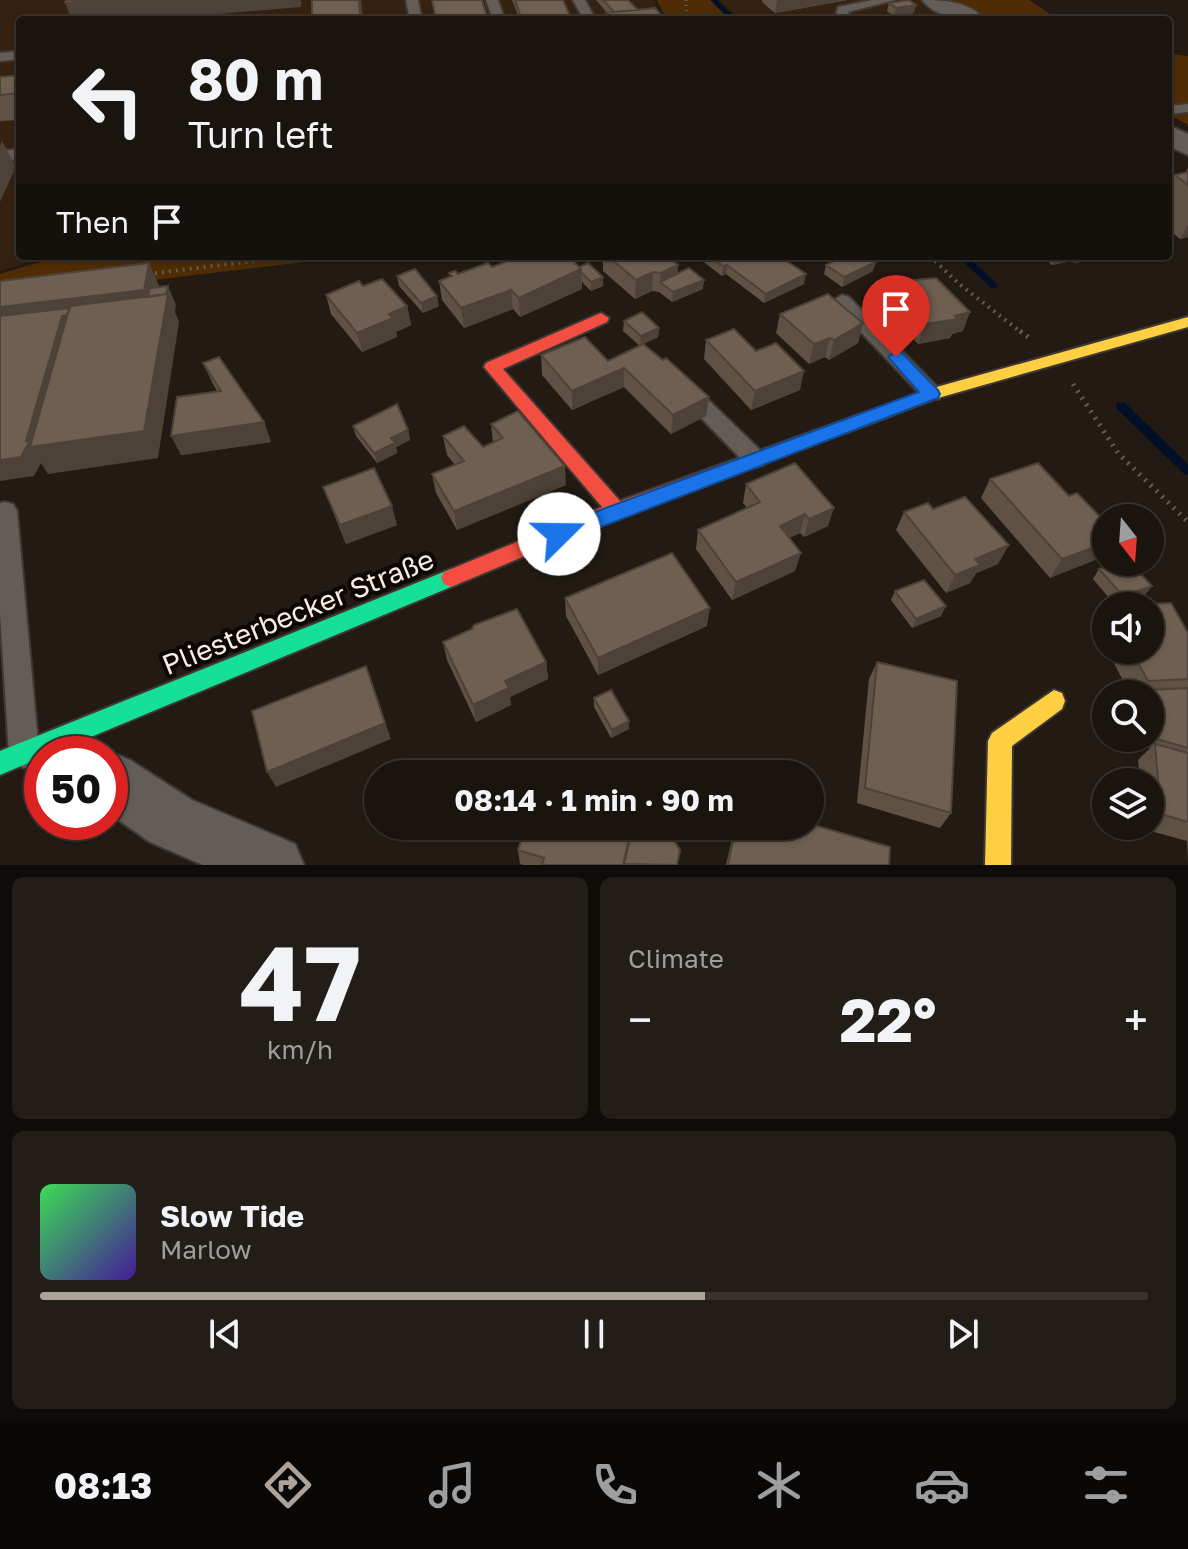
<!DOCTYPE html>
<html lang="en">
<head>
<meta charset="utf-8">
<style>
  body { margin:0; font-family:"Golos Text",sans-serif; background:#231d17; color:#f1f3f6; height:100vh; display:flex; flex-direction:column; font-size:30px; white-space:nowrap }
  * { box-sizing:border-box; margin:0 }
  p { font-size:26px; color:#9f9e9e }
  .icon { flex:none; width:44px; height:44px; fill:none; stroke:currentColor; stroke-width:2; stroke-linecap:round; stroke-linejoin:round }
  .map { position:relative; height:865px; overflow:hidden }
  .side { display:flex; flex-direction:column; gap:12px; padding:12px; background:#0e0b08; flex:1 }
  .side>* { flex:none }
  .top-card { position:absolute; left:16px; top:16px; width:1156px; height:244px; border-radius:8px; box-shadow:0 2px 6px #0004,0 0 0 2px #38332e; background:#1a140e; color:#f1f3f6; overflow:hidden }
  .needle { width:52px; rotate:163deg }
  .buttons { position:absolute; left:1092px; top:504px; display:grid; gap:16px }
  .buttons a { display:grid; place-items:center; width:72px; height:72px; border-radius:50%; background:#1a140e; box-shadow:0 2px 6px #0004,0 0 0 2px #38332e; font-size:40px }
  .speed { position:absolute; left:24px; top:736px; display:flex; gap:16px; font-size:40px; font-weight:700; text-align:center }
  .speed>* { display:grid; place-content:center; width:104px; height:104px; border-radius:50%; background:#1a140e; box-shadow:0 2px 6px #0004,0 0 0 2px #38332e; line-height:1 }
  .speed .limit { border:12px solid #d22; background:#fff; color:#111 }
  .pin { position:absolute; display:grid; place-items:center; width:68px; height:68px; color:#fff; margin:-82px -34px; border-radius:50% 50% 50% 0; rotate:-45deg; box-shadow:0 0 8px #0007 }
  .pin .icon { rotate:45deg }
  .me { position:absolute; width:88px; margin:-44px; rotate:68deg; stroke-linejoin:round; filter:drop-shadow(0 0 6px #0008) }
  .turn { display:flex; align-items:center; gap:28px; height:168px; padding:0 40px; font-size:36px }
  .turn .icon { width:104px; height:104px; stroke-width:2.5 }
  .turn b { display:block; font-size:56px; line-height:68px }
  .then { display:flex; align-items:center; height:76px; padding:0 40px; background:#0003; gap:16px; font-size:30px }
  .big { font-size:60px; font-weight:700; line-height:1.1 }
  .side .tile { flex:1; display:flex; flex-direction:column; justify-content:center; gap:12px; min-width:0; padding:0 28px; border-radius:12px; background:#231d17 }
  .side .dial { align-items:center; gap:0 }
  .dial b { font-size:104px; line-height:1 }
  .song { display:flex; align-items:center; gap:24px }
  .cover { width:96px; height:96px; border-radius:12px; background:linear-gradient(135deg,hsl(130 70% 55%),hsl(260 70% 35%)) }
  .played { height:8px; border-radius:4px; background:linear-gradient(90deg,#ada39a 60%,#38332e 60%) }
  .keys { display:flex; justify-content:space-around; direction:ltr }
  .heat { display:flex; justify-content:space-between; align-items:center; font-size:44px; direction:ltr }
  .side .tiles { flex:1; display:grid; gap:12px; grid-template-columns:1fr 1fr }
  .tile:last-child { grid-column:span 2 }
  .trip { position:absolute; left:364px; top:760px; width:460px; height:80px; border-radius:40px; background:#1a140e; box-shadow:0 2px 6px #0004,0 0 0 2px #38332e; font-weight:700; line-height:80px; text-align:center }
  .tab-bar { display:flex; height:128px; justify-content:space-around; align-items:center; background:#0a0806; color:#9f9e9e }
  .tab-bar .icon { width:56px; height:56px }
  .tab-bar .current { color:#ada39a }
  .tab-bar b { font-size:36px; color:#f1f3f6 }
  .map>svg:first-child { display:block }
  .built { fill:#34210f }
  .green { fill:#4f2c03 }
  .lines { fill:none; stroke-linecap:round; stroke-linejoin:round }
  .stream { fill:#030f27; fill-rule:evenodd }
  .lane-casing { stroke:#3f3833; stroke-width:4 }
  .street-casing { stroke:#3f3833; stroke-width:4 }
  .fast-casing { stroke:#3f3833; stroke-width:4 }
  .slow-casing { stroke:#3f3833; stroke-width:4 }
  .jam-casing { stroke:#3f3833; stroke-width:4 }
  .path-far2 { stroke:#615b55; stroke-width:3; stroke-dasharray:1 4; stroke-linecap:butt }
  .path-far1 { stroke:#615b55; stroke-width:4; stroke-dasharray:2 5; stroke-linecap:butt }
  .path { stroke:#615b55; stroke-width:5; stroke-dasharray:2 6; stroke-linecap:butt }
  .lane { fill:#645c56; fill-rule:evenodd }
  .street { fill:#645c56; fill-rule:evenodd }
  .fast { fill:#16e098; fill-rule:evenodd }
  .slow { fill:#ffcf43; fill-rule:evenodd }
  .jam { fill:#f24e42; fill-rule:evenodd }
  .wall { fill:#5f5245 }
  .shaded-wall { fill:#4d4238 }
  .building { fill:#6e5f50; stroke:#4d4238; stroke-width:2 }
  .route { fill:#1a73e8; stroke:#114b97; stroke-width:2 }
  .labels { text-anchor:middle; stroke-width:8; stroke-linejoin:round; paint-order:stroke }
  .near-street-label { font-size:28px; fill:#f8ece3; stroke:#0d0703 }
</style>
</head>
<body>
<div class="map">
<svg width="1188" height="865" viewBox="0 0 1188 865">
  <rect width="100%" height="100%" fill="#231b13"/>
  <path class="built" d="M0 0H654L663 20H20V256H74L35 260 0 271Z
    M720 0H919L959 20H740Z"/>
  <path class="green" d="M657 0H716L734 20H667Z
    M939 0H1029L1059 20H980Z
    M1168 54 1188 56V125L1168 114Z
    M100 256H355L0 298V274L36 263Z"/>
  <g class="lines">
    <path class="stream" d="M710 0H717L737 20H730Z
      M957 256H967L997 284V288H991Z
      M1121 402 1125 403 1188 464V475L1184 474 1117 409 1116 406 1117 403Z"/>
    <defs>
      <path id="lane" d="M406 0H418L422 20H410Z
        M486 0H498L505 20H493Z
        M573 0H585L596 20H584Z
        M872 0H895L848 12 854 20H840L836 15 838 7Z
        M20 51V59L0 61V53Z
        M1188 104V112L1168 114V106Z
        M20 149V159L0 161V151Z
        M842 295 849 297 939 389 943 394 939 399H925L835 305 832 301Z
        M685 382 692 384 763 453 766 459 763 465 755 467 747 465 678 394 674 389 678 384Z
        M5 502 13 504 17 511 39 754 34 764 24 768 14 764 9 754 0 614V503Z"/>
      <path id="street" d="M922 0C944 0 970 1 985 20 963 20 937 19 922 0Z
        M1168 125 1188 134V155L1168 146Z
        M110 752 130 760 192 800 295 844 304 865H203L150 842 110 814V754H105Z"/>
      <path id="fast" d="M451 569 458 572 461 578 458 584 50 754H42V757L0 775V751Z"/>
      <path id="slow" d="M1188 317V327L938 398 887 417 878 411 881 407 926 390Z
        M1054 690 1062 693 1065 701 1062 709 1012 746 1011 865H985L988 741 992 733Z"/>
      <path id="jam" d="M601 313 609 318 607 322 503 369 620 501 881 407H893L896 411 893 415 623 515 458 584 451 587 444 584 441 578 444 572 602 507 484 367 486 363Z"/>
    </defs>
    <use href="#lane" class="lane-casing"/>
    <use href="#street" class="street-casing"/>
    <use href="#fast" class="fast-casing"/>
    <use href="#slow" class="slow-casing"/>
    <use href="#jam" class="jam-casing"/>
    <path class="path-far2" d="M686 0 687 20"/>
    <path class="path-far1" d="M930 256 958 283 1022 333
      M148 274 294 256"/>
    <path class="path" d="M1020 331 1028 337
      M1073 384 1118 453 1188 522"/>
    <use href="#lane" class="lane"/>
    <use href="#street" class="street"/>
    <use href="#fast" class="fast"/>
    <use href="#slow" class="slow"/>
    <use href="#jam" class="jam"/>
  </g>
  <path class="wall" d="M512 0H563L572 20H520Z
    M596 0H628L638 10 660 20H606V13H607Z
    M762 0H848L775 13 762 2Z
    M889 3 914 13 894 16 887 11Z
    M20 75V120L0 121V77Z
    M1188 168V237L1180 239 1168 229V187L1175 175 1185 173Z
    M515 256H568L603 286 591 291 582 282V289L520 317 513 309 464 328 442 300 439 281 450 277 449 273 458 274 492 267 515 258Z
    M603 256H667L678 265 677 274 703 289 672 302 659 292 652 291 635 299 603 271Z
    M696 256H779L804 284 764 303 726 274 722 276Z
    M1042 256H1092L1087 257 1085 261 1075 263 1072 261 1052 265Z
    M826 265 873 271 842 287 824 274Z
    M397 276 439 306 423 313 399 286Z
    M902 281 963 331 952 334 950 338 918 344 886 309 892 290 901 287Z
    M363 286 407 306 411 325 396 332 397 337 362 352 331 314 326 295Z
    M780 314 863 323 858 343 829 360 825 357 809 364 776 333Z
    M624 321 659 328 658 337 643 344 709 397 706 416 671 434 624 387 572 410 542 375 541 355 608 361 640 346 623 331Z
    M706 340 756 351 800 390 751 410 704 359Z
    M203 363 264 422 271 442 181 455 217 391 212 382Z
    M491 424 566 485 457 530 436 493 432 474 455 465 447 455 443 436 483 447 493 443Z
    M353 426 408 430 410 440 396 447 397 453 377 463 356 436Z
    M990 479 1069 496 1106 523 1050 578 981 498Z
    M746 484 828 526 804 537 800 533 789 538 795 571 732 600 696 549 698 530 747 508 743 503Z
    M323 487 397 525 346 544Z
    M933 509 998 564 976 573 970 583 946 593 896 530 904 512Z
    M1099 569 1152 586 1144 596 1116 606 1093 579Z
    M895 591 941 616 912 628 891 600Z
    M565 598 707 626 598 675 566 616Z
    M1171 603 1188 633V861L1187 841 1143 829V826H1150V782H1140L1138 760 1150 748 1132 743V738H1150V694H1130L1107 650H1150V606H1134Z
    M1106 622V649L1098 633Z
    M472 629 546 662 548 679 510 697 511 705 476 722 447 660 443 642Z
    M877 662 951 813 940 828 857 803 869 679Z
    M594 698 629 729 611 738 594 707Z
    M735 826H810L889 865H726Z
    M518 850 677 865H524L520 864Z"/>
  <path class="shaded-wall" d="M101 0H301V7L150 20H72L65 3Z
    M359 0H361L363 20H326Z
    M777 0H848L775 13Z
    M916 5 914 13 894 16 896 8Z
    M661 15 660 20H616Z
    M2 141 16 167 0 202V145Z
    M1188 225V237L1180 239Z
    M1056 256H1074L1072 261 1052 265Z
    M1078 256H1092L1087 257 1085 261 1075 263Z
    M876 262 873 271 842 287 844 277Z
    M149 263 161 290 168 286 176 305 175 312 179 322 158 458 48 474 41 463 34 476 0 481V460L26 441 0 345V307Z
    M678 265 677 284 660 282 661 273Z
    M727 265 726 274 722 276 723 266Z
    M581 269 582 289 520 317 519 298Z
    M653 272 652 291 635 299 636 280Z
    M806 274 804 284 764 303 766 294Z
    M603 277V286L591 291V282Z
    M704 280 703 289 672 302 673 292Z
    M511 290 513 309 464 328 461 308Z
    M437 296 439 306 423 313 421 303Z
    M407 306 411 325 396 332 397 337 362 352 357 333 389 314Z
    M970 312 963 331 952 334 950 338 918 344 925 324Z
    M863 323 858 343 829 360 834 340Z
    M659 328 658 337 640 346 641 336Z
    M830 338 825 357 809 364 814 344Z
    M624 368V387L572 410V391Z
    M804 371 800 390 751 410 755 391Z
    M709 397 706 416 671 434 673 415Z
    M264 422 271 442 181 455 171 436Z
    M408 430 410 440 396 447 397 453 377 463 374 453 391 438Z
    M565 466 566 485 457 530 454 511Z
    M392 506 397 525 346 544 340 525Z
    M834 508 828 526 804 537 809 519Z
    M805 514 800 533 775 545 780 526Z
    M1106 543V556L1050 578 1062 559Z
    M1009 545 998 564 976 573 970 583 946 593 955 575 975 559Z
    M801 553 795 571 732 600 736 582Z
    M1152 586 1144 596 1116 606 1123 596Z
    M946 606 941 616 912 628 916 619Z
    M710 608 707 626 598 675V658Z
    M546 662 548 679 510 697 511 705 476 722 473 705 505 681Z
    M366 666 391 739 276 787 267 772Z
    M629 721V729L611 738 612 730Z"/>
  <path class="building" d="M66 0H101L65 3Z
    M312 0H359L360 17 312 20Z
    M432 0H482L488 20H436Z
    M515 0H563L572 20H522Z
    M603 0H628L638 10 614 12Z
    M909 0 916 5 896 8 889 3Z
    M655 8 661 15 610 20 606 13Z
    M268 17 267 20H228Z
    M20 75V93L0 95V77Z
    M1188 172V185L1175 175Z
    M517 256H568L581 269 519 298 511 290 461 308 439 281 452 276 449 273 455 271 458 274 488 263 492 267 518 257Z
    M608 256H667L678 265 661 273 653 272 636 280Z
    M710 256H779L806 274 766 294 727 265 723 266Z
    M844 256H870L876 262 844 277 826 265Z
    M149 263 144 290 0 307V281Z
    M588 263 603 277 591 282 581 272V269L579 267Z
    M689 268 704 280 673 292 660 282Z
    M415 269 437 296 421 303 397 276Z
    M936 278 970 312 955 316 958 319 925 324 892 290 907 285 902 281Z
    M382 279 407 306 389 314 393 318 357 333 326 295 359 281 363 286Z
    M168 286 166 294 148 297 150 288Z
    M168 294 144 431 30 447 70 306Z
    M828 294 863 323 834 340 830 338 814 344 780 314Z
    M70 308 67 315 62 316 26 441 30 440 21 457 0 460V316Z
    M642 312 659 328 641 336 624 321Z
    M734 329 756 351 776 343 804 371 755 391 706 340Z
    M585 337 608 361 643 344 663 360 666 358 709 397 673 415 624 368 572 391 541 355Z
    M219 357 264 422 171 436 177 397 221 391 203 363Z
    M397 404 408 430 391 438 395 443 374 453 353 426Z
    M518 411 565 466 454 511 432 474 464 461 443 436 464 426 483 447 503 438 491 424Z
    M795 463 834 508 809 519 805 514 780 526 801 553 736 582 698 530 760 502 746 484Z
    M1038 463 1069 496 1077 493 1106 523V543L1062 559 990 479Z
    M374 468 392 506 340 525 323 487Z
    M965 497 1009 545 975 559 980 565 955 575 904 512 928 503 933 509Z
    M672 553 710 608 598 658 565 598Z
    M1121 562H1129L1152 586 1123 596 1099 569Z
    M924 580 946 606 916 619 895 591Z
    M1171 603 1188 633V679L1148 681 1131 650H1150V606L1135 605Z
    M517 609 546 662 505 681 509 688 473 705 443 642 472 629 474 625Z
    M877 662 957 681 951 813 865 788Z
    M366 666 385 723 267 772 252 711Z
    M1188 688V748L1150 737V713L1159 715 1149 690Z
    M611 690 629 721 612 730 594 698Z
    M1155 744 1188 753V822L1161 814Z
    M810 824 890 847 889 865H728L736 826H810Z
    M525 826H632L623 865H542L544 858 518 850Z
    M633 826 666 827 680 850 677 865 624 864Z"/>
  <path class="route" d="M896 351 902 353 938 390 940 394 938 398 567 540H552L549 534 552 528 919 392 888 357Z"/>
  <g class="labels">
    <g class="near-street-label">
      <text transform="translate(298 612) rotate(-22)" y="10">Pliesterbecker Straße</text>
    </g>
  </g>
</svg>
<div class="buttons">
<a><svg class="needle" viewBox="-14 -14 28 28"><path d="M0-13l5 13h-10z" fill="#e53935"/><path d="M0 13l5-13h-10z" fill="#9f9e9e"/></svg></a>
<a><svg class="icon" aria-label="sound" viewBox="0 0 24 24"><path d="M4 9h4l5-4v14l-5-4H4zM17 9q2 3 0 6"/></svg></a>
<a><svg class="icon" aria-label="search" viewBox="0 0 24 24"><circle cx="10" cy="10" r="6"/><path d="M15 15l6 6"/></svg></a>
<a><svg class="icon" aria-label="layers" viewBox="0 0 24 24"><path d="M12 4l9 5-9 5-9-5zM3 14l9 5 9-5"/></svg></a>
</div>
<div class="speed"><div class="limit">50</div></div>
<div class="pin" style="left:896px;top:357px;background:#d93025"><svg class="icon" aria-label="arrive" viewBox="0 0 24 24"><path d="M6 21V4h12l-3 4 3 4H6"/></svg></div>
<svg class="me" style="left:559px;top:534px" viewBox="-20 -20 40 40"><circle r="19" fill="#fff"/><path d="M0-13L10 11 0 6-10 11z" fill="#1a73e8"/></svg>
<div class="trip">08:14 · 1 min · 90 m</div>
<div class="top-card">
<div class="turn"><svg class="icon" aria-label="left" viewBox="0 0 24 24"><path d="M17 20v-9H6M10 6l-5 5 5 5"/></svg><div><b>80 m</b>Turn left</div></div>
<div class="then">Then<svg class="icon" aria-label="arrive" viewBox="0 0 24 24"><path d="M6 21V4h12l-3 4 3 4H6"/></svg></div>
</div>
</div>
<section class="side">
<div class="tiles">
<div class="tile dial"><b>47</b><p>km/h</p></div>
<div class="tile"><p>Climate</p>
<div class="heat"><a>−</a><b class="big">22°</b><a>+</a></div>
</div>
<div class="tile">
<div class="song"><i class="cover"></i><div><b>Slow Tide</b><p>Marlow</p></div></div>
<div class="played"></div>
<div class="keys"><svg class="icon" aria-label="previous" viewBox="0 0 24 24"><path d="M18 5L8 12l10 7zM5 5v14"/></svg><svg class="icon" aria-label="pause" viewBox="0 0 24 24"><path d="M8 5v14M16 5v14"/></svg><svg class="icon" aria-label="next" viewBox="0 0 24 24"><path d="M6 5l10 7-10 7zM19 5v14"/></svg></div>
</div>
</div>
</section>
<nav class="tab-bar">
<b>08:13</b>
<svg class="icon current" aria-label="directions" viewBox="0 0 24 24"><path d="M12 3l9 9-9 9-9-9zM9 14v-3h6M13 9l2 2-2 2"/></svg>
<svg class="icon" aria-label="music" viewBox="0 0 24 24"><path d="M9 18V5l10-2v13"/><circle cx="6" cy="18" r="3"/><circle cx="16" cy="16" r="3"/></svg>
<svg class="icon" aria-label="phone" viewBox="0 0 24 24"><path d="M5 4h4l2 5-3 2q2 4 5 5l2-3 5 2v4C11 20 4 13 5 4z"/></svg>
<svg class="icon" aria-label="climate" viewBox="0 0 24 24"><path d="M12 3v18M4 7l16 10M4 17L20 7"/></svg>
<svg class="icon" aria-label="car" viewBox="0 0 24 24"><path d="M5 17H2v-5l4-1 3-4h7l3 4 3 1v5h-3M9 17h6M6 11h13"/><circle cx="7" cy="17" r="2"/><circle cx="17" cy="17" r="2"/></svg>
<svg class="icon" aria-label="filters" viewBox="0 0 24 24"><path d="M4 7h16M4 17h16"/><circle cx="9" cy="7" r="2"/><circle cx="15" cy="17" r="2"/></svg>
</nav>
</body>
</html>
